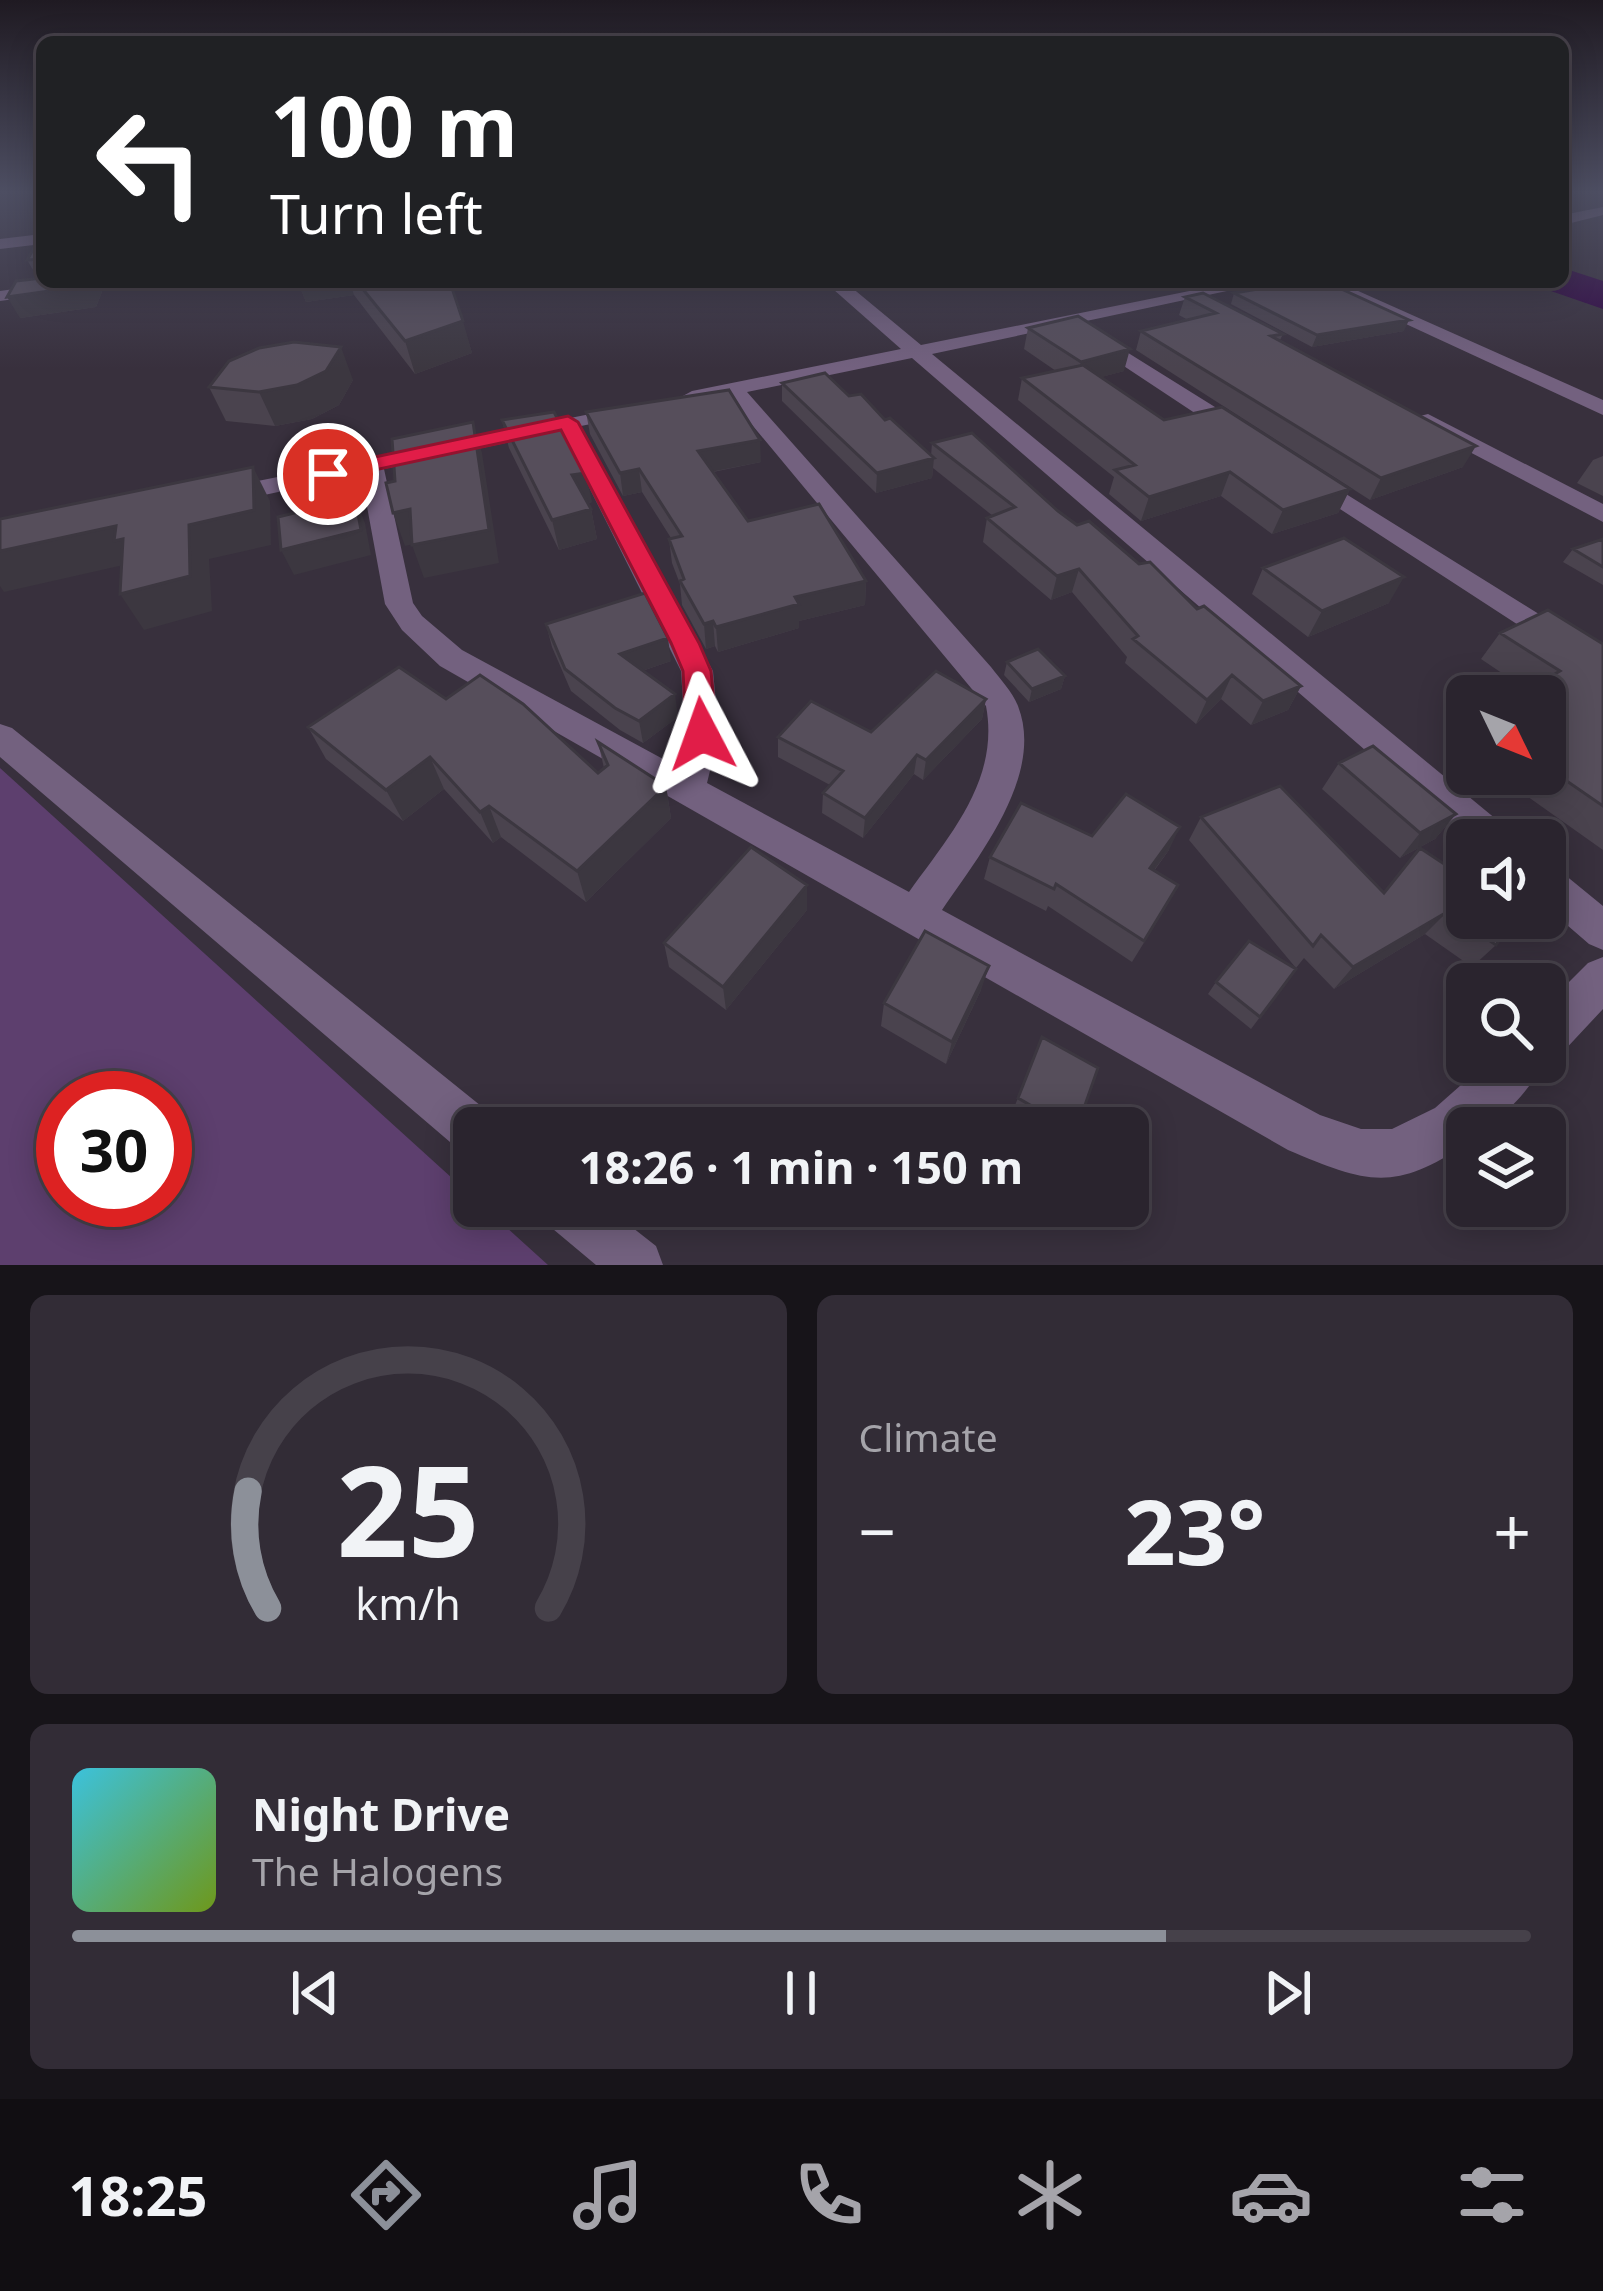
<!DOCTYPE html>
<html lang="en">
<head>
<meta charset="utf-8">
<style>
  body { margin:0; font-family:"Noto Sans",sans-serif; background:#322c36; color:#f1f3f6; height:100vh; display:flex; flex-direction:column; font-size:45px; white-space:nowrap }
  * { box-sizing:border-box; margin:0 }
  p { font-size:39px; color:#a5a4aa }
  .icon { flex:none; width:66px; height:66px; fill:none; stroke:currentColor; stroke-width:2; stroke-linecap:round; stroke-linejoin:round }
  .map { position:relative; height:1265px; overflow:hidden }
  .panel { display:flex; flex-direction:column; gap:30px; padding:30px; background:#171419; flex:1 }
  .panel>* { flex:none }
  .banner { position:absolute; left:36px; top:36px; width:1533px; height:252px; border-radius:18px; box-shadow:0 6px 30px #0003,0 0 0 3px #46414a; background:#202124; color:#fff; overflow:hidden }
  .needle { width:78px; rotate:133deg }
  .fabs { position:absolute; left:1446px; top:675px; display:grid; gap:24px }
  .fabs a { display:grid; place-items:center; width:120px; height:120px; border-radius:18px; background:#2a242e; box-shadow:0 6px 30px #0003,0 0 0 3px #46414a; font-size:60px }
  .speed { position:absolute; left:36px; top:1071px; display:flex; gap:24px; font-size:60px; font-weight:700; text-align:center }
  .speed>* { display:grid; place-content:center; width:156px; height:156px; border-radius:50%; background:#2a242e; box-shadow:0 6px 30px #0003,0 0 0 3px #46414a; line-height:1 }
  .speed .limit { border:18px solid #d22; background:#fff; color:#111 }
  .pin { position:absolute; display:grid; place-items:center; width:102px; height:102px; color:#fff; margin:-51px; border:6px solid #fff; border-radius:50%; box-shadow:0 3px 12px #0007 }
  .me { position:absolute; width:132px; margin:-66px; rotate:356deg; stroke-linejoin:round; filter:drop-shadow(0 0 9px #0008) }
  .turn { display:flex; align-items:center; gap:42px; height:252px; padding:0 36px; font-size:54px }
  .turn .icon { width:156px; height:156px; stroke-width:2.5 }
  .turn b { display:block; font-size:84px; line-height:102px }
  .big { font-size:90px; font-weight:700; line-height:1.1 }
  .panel .tile { flex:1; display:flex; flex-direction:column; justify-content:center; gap:18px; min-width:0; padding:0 42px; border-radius:18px; background:#322c36 }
  .panel .dial { align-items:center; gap:0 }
  .dial svg { height:312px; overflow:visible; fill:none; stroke:#46414a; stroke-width:7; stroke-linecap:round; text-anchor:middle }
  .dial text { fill:#f1f3f6; stroke:none }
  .song { display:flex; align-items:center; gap:36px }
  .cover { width:144px; height:144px; border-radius:18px; background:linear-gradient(135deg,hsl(190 70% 55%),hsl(80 70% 35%)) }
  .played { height:12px; border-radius:6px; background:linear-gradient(90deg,#8c9099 75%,#46414a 75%) }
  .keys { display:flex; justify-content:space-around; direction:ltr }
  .heat { display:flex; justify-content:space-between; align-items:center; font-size:66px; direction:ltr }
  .panel .tiles { flex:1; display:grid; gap:30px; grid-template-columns:1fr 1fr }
  .tile:last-child { grid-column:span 2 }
  .trip { position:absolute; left:453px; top:1107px; width:696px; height:120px; border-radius:18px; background:#2a242e; box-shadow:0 6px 30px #0003,0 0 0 3px #46414a; font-weight:700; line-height:120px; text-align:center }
  .tabs { display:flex; height:192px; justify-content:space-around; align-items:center; background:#110e12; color:#a5a4aa }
  .tabs .icon { width:84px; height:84px }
  .tabs .on { color:#8c9099 }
  .tabs b { font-size:54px; color:#f1f3f6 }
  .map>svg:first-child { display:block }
  .green { fill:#5d3f6e; fill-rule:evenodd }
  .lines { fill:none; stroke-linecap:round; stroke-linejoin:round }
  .river { fill:#300444; fill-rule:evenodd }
  .street { fill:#73617f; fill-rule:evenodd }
  .wall { fill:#4a434e }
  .shaded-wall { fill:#3c3740 }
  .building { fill:#564e5b; stroke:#3c3740; stroke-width:3 }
  .route { fill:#e11d48; stroke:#92132f; stroke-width:3 }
</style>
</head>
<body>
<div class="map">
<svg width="1603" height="1265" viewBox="0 0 1603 1265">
  <rect width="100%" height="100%" fill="#38303d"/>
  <path class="green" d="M0 768 474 1198V1206H483L548 1265H0ZM63 1098H165V1200H63Z"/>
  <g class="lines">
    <path class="river" d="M1563 268 1603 281V309L1548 290 1542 282H1563Z"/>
    <path class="street" d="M1603 207V215L1563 225V215Z
      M42 234V244L0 249V239Z
      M64 282H112L103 287 0 301V291Z
      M825 282H845L921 345 1234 282H1269L932 354 1508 829 1514 840H1469L912 358 747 392 991 667C1000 679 1012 691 1018 706 1045 775 978 857 942 910L1320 1115 1361 1129H1392L1435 1108 1487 1062H1543C1531 1090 1498 1128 1467 1128V1143C1394 1194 1364 1182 1288 1150L440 666 402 630 385 604 361 474 228 503 215 495 228 487 635 405V415L581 426 713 671 719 734 707 783 909 892C949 836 1000 780 986 706L728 396 692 403 681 397 692 391 901 349ZM561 431 681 671 685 734 676 766 462 650 422 616 413 603 384 469Z
      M1315 282H1338L1603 400V415Z
      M1093 331 1247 427 1250 432 1247 437H1231L1086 341 1083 337Z
      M1428 414 1603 504V522L1420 426V416Z
      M1309 471 1603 654V680L1300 483 1297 478Z
      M0 724 12 728 491 1114 497 1128H474V1155L457 1148 0 757Z
      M1545 865 1559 870 1603 906V950L1589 944 1545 906Z
      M1603 957V1009L1561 1054 1545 1060V1006L1588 963Z
      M540 1206H605L656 1246 663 1265H596L547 1224Z"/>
  </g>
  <path class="wall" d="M42 235V282H97L102 292 96 307 20 318 38 278 27 260Z
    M298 282H450L472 353 415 374 354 295 306 302Z
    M1234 293 1404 331 1312 347 1231 304Z
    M1185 297 1283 334 1280 340 1463 467 1370 500 1136 350 1141 331 1188 320 1179 315Z
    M1028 328 1124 371 1101 377 1164 420 1350 489 1338 513 1272 534 1221 496 1141 521 1109 494 1114 477 1018 400 1022 378 1056 371 1024 349Z
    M353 380 339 405 312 419 275 426 226 421 209 387Z
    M782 383 849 396 885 420 931 456 932 443 1058 511 1139 564 1301 686 1288 710 1251 725 1221 699 1196 724 1125 663 1127 657 1072 592 1051 600 983 542 987 518 993 516 933 468 932 478 876 493 782 401Z
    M586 412 761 462 713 472 748 521 866 581 865 605 799 621V628L718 652 715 646 706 649 682 605 680 584 672 563 669 539 671 538 642 492 623 496 590 434Z
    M502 420 592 502 588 503 591 509 597 539 559 550 509 448Z
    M1603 456V496L1577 483 1593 460Z
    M1603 539V585L1563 562 1573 549Z
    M1263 568 1389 603 1308 637 1252 594Z
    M546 624 671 661 642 671 678 717 643 743 620 730 571 691 552 647Z
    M1500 633 1603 644V850L1496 774H1545V696L1527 690 1481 659Z
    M1007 662 1065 676 1061 689 1029 702 1004 675Z
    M446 699 598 773 604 768 598 742 666 786 671 818 586 902 501 837 493 843 444 789 403 821 326 759 308 727Z
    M986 699 982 719 923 780 914 774 863 838 822 813 823 793 830 785 778 757V737L871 732Z
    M1467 730V753L1455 745Z
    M1339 763 1456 814 1435 839 1400 858 1322 789Z
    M1201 817 1384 892 1420 848 1496 945 1472 967 1425 934 1334 989 1304 958 1296 968 1189 840Z
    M1092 836 1169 850 1154 871 1166 907 1132 962 1048 906 1046 911 984 879 990 857Z
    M807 910 726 1010 669 967 664 943Z
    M1296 969 1251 1029 1208 994 1216 982Z
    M981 990 946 1064 881 1026 884 1003Z
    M1042 1037 1077 1128H1048L1014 1108Z"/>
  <path class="shaded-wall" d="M87 282H97L102 292 96 307 20 318 7 297Z
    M298 282H350L354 295 306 302Z
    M1409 320 1404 331 1312 347 1317 335Z
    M463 321 472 353 415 374 405 341Z
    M341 347 353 380 339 405 312 419 275 426 259 392Z
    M1130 349 1124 371 1076 384 1081 362Z
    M473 422 482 453 499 563 424 578 412 545Z
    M760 440 761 462 700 474 698 451Z
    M1476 446 1463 467 1370 500 1381 478Z
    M934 458 932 478 876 493 877 473Z
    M253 467 270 501 271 545 209 559 212 611 144 630 120 594 189 525Z
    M639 469 642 492 623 496 620 473Z
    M1230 472 1221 496 1141 521 1149 497Z
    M586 473 592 502 579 505 572 475Z
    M1350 489 1338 513 1272 534 1283 510Z
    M355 498 365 523 371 555 294 575 281 550Z
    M410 509 422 542 405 546 393 513Z
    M591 509 597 539 559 550 552 520Z
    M116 526 146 574 128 564 4 592 0 586V551Z
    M1079 569 1072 592 1051 600 1057 576Z
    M1404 577 1389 603 1308 637 1322 611Z
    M866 581 865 605 799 621V628L718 652 716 627 795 597Z
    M713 621 715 646 706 649 704 624Z
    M668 638 671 661 624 677 620 654Z
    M1232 675 1221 699 1196 724 1207 700Z
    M1065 676 1061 689 1029 702 1032 689Z
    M1301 686 1288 710 1251 725 1263 701Z
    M675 694 678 717 643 743 639 721Z
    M986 699 982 719 923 780 926 760Z
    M917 755 914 774 863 838 865 818Z
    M430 757 444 789 403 821 386 790Z
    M666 786 671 818 586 902 577 871Z
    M489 806 501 837 493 843 480 812Z
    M1456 814 1435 839 1400 858 1420 833Z
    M1180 827 1169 850 1139 890 1150 868Z
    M807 885V910L726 1010 723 987Z
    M1447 912 1425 934 1334 989 1353 967Z
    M989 966 981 990 946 1064 952 1042Z"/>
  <path class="building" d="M42 235V259L27 260Z
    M42 278V282H87L85 286 7 297 16 281Z
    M357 282H450L463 321 405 341Z
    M1300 282H1326L1409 320 1317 335 1234 293Z
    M1203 293 1283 334 1271 336 1476 446 1381 478 1141 331 1216 313 1185 297Z
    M1078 316 1130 349 1081 362 1028 328Z
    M294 342 341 347 326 371 297 385 259 392 209 387 229 361 259 348Z
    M1083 365 1164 420 1222 407 1350 489 1283 510 1230 472 1149 497 1115 470 1135 465 1022 378Z
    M825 373 849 396 861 394 885 420 890 418 934 458 877 473 782 383Z
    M729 390 760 440 698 451 748 521 819 504 866 581 795 597 799 604 716 627 713 621 704 624 680 581 684 579 669 539 682 536 639 469 620 473 586 412Z
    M554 412 586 473 572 475 591 509 552 520 502 420Z
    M473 422 489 530 412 545 410 509 393 513 386 483 395 481 392 439Z
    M972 433 1058 511 1077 525 1089 521 1139 564 1150 562 1197 609 1204 606 1301 686 1263 701 1232 675 1207 700 1133 639 1138 636 1079 569 1057 576 987 518 1015 507 932 443Z
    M253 467 254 510 189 525 190 576 120 594 123 539 114 541 116 526 0 551V519Z
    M355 498 361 530 281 550 278 517Z
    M1344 538 1404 577 1322 611 1263 568Z
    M1603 539V567L1573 549Z
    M645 593 668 638 620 654 675 694 639 721 615 708 565 669 546 624Z
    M1548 610 1603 644V806L1545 766V696H1516L1560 671 1500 633Z
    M1038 649 1065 676 1032 689 1007 662Z
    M399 667 446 699 480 675 523 704 598 773 608 765 598 742 666 786 577 871 489 806 480 812 430 757 386 790 308 727Z
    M936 671 986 699 926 760 917 755 865 818 823 793 843 771 778 737 811 701 871 732Z
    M1373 746 1456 814 1420 833 1339 763Z
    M1280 786 1384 893 1420 848 1467 879V918H1514L1496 945 1447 912 1353 967 1321 935 1313 946 1201 817Z
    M1126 794 1180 827 1150 868 1178 885 1144 941 1056 884 1054 889 990 857 1021 803 1092 836Z
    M751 847 807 885 723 987 664 943Z
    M925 931 989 966 952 1042 884 1003Z
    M1249 941 1296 969 1260 1017 1216 982Z
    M1042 1037 1098 1068 1077 1128H1070L1018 1098Z"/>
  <linearGradient id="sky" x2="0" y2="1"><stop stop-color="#1f1a22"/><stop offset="0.52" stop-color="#4d4e62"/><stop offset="1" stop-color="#4d4e62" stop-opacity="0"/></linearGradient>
  <rect width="1603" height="369" fill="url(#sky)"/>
  <path class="route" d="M568 416 578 422 699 643 711 671 717 734 713 743H691L686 734 683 671 671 643 561 430 328 480 317 474 328 467Z"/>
</svg>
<div class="fabs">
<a><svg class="needle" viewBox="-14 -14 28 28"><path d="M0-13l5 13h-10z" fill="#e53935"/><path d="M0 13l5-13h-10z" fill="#a5a4aa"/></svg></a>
<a><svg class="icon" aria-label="sound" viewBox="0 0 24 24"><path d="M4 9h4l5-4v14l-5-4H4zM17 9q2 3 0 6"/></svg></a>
<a><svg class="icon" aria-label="search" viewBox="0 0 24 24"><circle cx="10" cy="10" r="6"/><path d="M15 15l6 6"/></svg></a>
<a><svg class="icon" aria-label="layers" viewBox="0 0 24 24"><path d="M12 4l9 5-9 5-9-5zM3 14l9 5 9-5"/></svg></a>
</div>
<div class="speed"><div class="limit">30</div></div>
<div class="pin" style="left:328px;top:474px;background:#d93025"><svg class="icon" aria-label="arrive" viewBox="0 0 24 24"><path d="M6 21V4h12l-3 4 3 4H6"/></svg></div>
<svg class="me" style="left:702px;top:734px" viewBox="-20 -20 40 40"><path d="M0-17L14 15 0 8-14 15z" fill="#e11d48" stroke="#fff" stroke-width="4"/></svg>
<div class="trip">18:26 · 1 min · 150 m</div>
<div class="banner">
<div class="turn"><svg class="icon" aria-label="left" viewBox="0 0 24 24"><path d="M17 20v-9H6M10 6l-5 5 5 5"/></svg><div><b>100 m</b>Turn left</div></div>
</div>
</div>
<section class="panel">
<div class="tiles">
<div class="tile dial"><svg viewBox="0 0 100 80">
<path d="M14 69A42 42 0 1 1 86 69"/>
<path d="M14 69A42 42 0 0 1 9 39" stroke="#8c9099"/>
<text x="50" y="56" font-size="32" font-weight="700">25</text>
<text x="50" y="72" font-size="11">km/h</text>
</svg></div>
<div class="tile"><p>Climate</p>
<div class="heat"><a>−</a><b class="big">23°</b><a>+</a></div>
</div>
<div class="tile">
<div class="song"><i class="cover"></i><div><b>Night Drive</b><p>The Halogens</p></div></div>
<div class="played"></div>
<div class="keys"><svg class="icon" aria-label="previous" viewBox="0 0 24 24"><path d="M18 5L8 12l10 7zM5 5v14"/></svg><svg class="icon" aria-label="pause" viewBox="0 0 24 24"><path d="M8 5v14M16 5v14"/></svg><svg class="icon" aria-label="next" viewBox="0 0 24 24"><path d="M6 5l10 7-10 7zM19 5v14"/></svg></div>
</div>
</div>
</section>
<nav class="tabs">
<b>18:25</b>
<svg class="icon on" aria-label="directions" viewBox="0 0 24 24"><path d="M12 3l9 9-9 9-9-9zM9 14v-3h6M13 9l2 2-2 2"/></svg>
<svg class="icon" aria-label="music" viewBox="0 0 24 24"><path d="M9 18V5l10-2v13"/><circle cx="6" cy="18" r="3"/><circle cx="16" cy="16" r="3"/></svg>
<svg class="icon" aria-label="phone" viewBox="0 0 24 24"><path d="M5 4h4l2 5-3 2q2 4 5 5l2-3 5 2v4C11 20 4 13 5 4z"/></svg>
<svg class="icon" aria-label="climate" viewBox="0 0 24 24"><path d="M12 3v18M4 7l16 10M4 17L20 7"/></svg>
<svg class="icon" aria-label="car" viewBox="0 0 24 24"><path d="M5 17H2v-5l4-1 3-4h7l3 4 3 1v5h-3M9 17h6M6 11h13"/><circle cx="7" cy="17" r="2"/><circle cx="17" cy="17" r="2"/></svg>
<svg class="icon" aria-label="filters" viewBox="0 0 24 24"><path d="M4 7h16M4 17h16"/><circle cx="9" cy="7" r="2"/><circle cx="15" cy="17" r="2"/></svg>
</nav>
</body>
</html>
